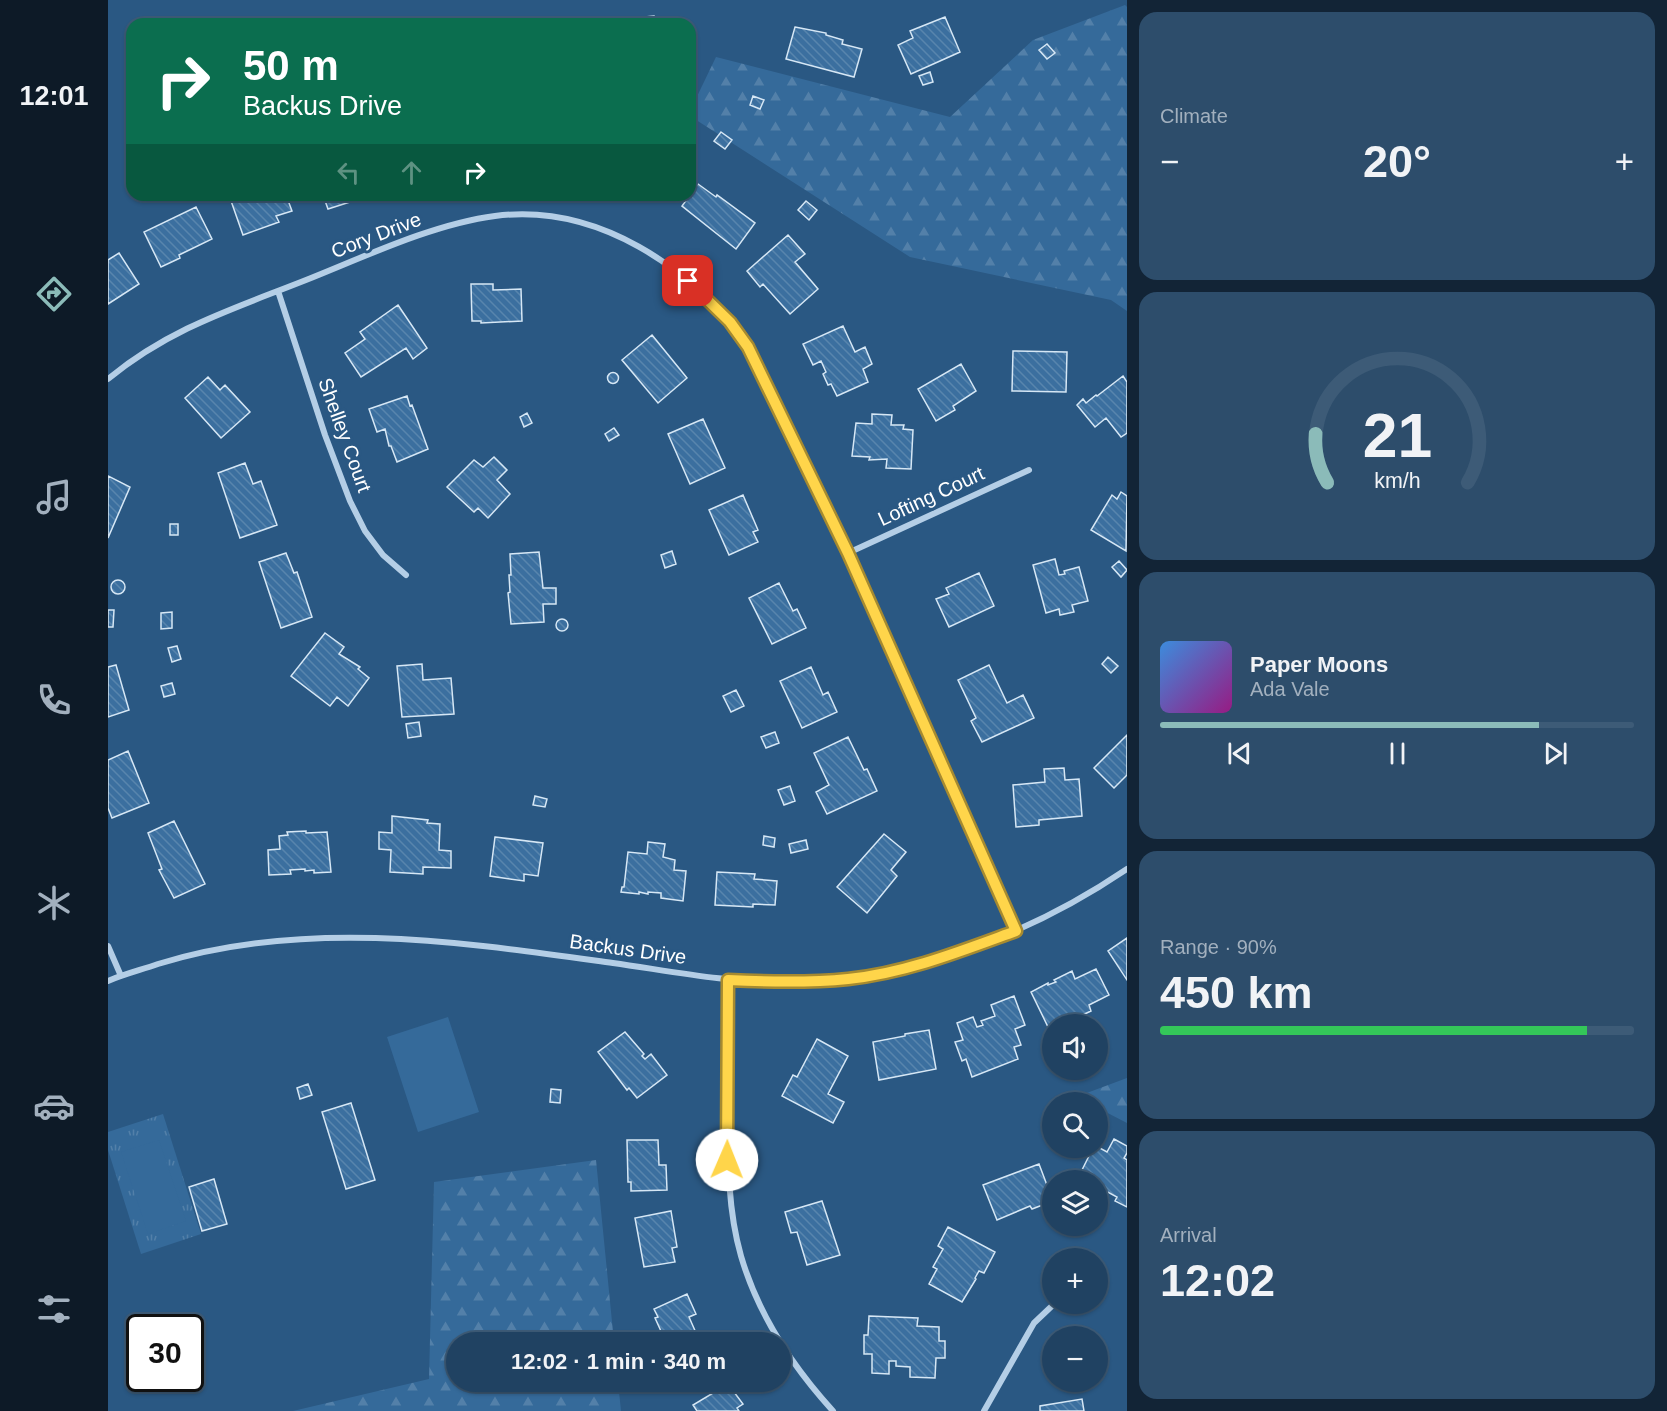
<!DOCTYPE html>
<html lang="en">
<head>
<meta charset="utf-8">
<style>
  body { margin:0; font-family:Arial,sans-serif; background:#2d4d6b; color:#f1f3f6; height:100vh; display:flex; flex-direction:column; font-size:22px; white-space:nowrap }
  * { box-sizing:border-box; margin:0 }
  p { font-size:20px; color:#a2b0be }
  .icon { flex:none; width:33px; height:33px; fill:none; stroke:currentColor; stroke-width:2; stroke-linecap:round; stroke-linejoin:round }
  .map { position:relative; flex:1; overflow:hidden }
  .sheet { display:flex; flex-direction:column; gap:12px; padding:12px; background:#122436; width:540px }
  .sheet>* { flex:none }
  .banner { position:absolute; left:18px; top:18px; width:570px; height:183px; border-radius:18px; box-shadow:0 2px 4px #0004,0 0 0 2px #3d5b77; background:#0b6e4f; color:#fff; overflow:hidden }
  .tools { position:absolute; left:934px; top:1014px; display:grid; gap:12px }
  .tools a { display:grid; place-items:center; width:66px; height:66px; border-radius:50%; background:#204262; box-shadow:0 2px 4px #0004,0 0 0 2px #3d5b77; font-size:30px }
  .speed { position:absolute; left:18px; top:1314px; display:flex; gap:12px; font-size:30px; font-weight:700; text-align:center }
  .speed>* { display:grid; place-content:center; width:78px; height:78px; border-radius:50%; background:#204262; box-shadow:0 2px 4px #0004,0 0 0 2px #3d5b77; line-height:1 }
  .speed .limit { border:3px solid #111; border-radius:9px; background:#fff; color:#111 }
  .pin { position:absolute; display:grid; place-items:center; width:51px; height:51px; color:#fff; margin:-26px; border-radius:12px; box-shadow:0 3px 9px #0006 }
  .me { position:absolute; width:66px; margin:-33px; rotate:1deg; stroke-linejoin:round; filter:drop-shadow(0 0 4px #0008) }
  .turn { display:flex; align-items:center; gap:21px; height:126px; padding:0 18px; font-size:27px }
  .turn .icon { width:78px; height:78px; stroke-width:2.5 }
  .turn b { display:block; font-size:42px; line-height:51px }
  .lanes { display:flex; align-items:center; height:57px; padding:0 18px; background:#0003; justify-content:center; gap:30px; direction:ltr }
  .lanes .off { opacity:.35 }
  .big { font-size:45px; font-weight:600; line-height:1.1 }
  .sheet .widget { flex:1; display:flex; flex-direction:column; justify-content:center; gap:9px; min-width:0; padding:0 21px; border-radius:18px; background:#2d4d6b }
  .sheet .dial { align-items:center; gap:0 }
  .dial svg { height:156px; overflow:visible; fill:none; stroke:#3d5b77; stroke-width:7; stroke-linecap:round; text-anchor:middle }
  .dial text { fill:#f1f3f6; stroke:none }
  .song { display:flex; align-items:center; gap:18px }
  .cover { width:72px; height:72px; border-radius:9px; background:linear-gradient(135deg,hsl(210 70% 55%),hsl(310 70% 35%)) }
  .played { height:6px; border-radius:3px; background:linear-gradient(90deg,#8bbbb9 80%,#3d5b77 80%) }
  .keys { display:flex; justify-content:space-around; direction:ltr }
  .heat { display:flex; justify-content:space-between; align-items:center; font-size:33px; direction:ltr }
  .charge { height:9px; border-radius:4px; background:linear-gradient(90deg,#34c759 90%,#3d5b77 0) }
  .trip { position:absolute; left:338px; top:1332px; width:345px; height:60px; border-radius:30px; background:#204262; box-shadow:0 2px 4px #0004,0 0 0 2px #3d5b77; font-weight:600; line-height:60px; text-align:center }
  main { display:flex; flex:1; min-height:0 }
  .tabs { display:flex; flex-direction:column; width:108px; justify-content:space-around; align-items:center; background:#0d1a27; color:#a2b0be }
  .tabs .icon { width:42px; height:42px }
  .tabs .current { color:#8bbbb9 }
  .tabs b { font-size:27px; color:#f1f3f6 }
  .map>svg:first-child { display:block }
  .forest { fill:url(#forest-firs) }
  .park { fill:url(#park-tufts) }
  .garden { fill:#356a9a }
  .building { fill:url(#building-back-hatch); stroke:#d6e7f5; stroke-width:1.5 }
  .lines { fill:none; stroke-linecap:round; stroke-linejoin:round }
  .street { stroke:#b4cee6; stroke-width:6 }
  .route-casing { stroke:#a68a30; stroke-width:15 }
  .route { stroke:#ffd54a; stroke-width:10 }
  .labels { text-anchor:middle; stroke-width:6; stroke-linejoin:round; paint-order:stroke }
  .street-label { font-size:20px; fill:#fff; stroke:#2a5883 }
</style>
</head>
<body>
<main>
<nav class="tabs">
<b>12:01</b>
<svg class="icon current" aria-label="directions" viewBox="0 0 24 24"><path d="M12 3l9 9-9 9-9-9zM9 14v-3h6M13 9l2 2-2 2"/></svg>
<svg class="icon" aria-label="music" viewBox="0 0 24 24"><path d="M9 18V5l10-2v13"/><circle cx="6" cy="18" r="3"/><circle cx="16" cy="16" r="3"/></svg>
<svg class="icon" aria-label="phone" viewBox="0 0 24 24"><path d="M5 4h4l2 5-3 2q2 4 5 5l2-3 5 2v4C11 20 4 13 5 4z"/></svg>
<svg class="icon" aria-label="climate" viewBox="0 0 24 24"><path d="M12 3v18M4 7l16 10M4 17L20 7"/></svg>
<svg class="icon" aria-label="car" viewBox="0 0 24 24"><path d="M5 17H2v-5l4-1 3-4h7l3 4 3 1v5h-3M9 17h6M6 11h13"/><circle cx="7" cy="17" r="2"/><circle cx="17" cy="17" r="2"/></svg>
<svg class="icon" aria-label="filters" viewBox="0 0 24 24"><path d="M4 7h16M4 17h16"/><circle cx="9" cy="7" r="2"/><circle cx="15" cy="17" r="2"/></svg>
</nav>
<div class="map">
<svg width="1019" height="1411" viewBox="0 0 1019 1411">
  <defs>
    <pattern id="forest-firs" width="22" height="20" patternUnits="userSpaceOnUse" patternTransform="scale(1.5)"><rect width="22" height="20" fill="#356a9a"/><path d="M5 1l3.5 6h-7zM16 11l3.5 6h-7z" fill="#5380a9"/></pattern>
    <pattern id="park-tufts" width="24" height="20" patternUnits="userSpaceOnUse" patternTransform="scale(1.5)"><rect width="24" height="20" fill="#356a9a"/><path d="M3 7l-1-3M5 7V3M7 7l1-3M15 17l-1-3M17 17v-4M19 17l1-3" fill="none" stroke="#5380a9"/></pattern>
    <pattern id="building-back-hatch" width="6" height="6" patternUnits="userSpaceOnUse" patternTransform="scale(1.5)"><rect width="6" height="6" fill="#3b6f9f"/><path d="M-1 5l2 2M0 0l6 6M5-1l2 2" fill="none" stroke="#5885ad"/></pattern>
  </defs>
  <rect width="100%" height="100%" fill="#2a5883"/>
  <path class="forest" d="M1017 5 1019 7V311L1003 300 802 257 582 116V111L608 57 842 117 925 40Z
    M1019 1078V1123L990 1108V1102H980L968 1097Z
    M488 1160 506 1342H348V1382H510L513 1411H185L321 1379 326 1182Z"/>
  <path class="park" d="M55 1114 93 1234 33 1254 0 1150V1132Z"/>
  <path class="garden" d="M340 1017 371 1112 310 1132 279 1037Z
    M51 1140 78 1221 40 1234 13 1152Z"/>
  <path class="building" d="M546 16 547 24H528L527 18Z
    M837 17 852 52 803 74 790 45 805 38 802 31Z
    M687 27 718 33V35L735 40 734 44 754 49 746 77 678 59Z
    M939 44 947 53 939 59 931 50Z
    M822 72 825 82 815 85 811 76Z
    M645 96 656 100 652 109 642 105Z
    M613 132 624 140 617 149 606 141Z
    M590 184 608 197 609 195 647 223 628 249 574 206Z
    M132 195H178L184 211 168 216 171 222 135 235 122 198Z
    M215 195H240L242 202 220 209Z
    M698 201 709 210 701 220 690 210Z
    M88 207 104 239 71 255 72 258 53 267 36 232Z
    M680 235 697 254 687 262 710 289 682 314 655 284 652 287 639 271Z
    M11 253 31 284 0 304V260Z
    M363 284H385V290L413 289 414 321 373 323V321H364Z
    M290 305 319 348 305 359 298 348 253 377 237 353 257 339 252 332Z
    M735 326 747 352 757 347 764 364 755 369 760 382 729 396 723 384 720 385 715 374 718 372 713 361 705 365 695 344Z
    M544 335 579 378 550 403 514 360Z
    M905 351 959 352 958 392 904 391Z
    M853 364 868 391 845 406 847 410 828 421 810 389Z
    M499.5 378a5.5 5.5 0 1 1 11 0a5.5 5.5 0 1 1-11 0Z
    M1015 376 1019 382V433L1013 437 998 418 987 427 969 405 975 399 978 403 988 395 989 396Z
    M100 377 112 390 117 385 142 412 113 438 77 398Z
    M299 396 302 406 304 405 320 449 289 462 283 446H281L277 429 269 432 261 409Z
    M419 413 424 423 416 427 412 417Z
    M764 414 784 415 783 425H796L795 429 805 430 803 469 778 468 779 459 761 460 762 457 744 456 748 423 764 424Z
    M595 419 617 468 582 484 560 434Z
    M506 428 511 435 501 441 497 434Z
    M386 457 399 470 389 480 402 494 380 518 370 508 366 512 339 487 366 460 375 467Z
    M137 463 145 484 153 481 169 525 132 538 110 473Z
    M0 476 22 487 0 538Z
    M1013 492 1019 496 1018 551 983 530 1004 495 1009 499Z
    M635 495 650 530 645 532 650 542 621 555 601 510Z
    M62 524H70V535H62Z
    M564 551 568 564 557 568 553 555Z
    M431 552 435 588H448V604H435L436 622 403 624 400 593 402 592 401 575H403L402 554Z
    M178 553 186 573 189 572 204 617 173 628 151 562Z
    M947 559 951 575 957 574 956 571 971 567 980 601 964 605 966 612 952 615 951 609 938 613 925 565Z
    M1011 561 1019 570 1013 577 1004 567Z
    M871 573 886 606 841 627 828 599 841 594 838 588Z
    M3 587a7 7 0 1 1 14 0a7 7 0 1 1-14 0Z
    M671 583 685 611 689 609 698 628 664 644 641 598Z
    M0 610H6L5 627H0Z
    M64 612V628L53 629V613Z
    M448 625a6 6 0 1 1 12 0a6 6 0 1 1-12 0Z
    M217 633 236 647 231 654 252 667 250 669 261 678 240 706 229 697 222 706 183 676Z
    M69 646 73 659 64 662 60 648Z
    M1000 657 1010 666 1003 673 994 664Z
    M314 664 315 680 343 678 346 714 294 717 289 666Z
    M8 665 21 710 0 717V667Z
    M881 665 899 703 915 695 926 718 874 742 863 721 868 718 850 680Z
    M703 667 715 695 720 692 729 712 694 728 672 681Z
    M64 683 67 694 56 697 53 686Z
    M628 690 636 706 623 712 615 696Z
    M311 722 313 736 300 738 298 724Z
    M667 732 671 743 658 748 653 737Z
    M1019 735V775L1006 788 986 768Z
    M740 737 756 770 759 769 769 791 719 814 708 792 721 785 706 753Z
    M20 751 41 803 4 818 0 808V760Z
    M956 768 957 780 971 779 974 816 931 820V825L908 827 905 785 937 782 936 769Z
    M682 786 687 801 676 805 670 790Z
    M427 796 439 799 437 807 425 805Z
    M284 816 320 820 319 823 332 824 331 850 343 851V868L315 867V874L282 872 283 850 271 849V832L284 833Z
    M66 821 97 884 66 898 51 870 54 869 40 833Z
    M198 831V833L219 832 223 872 206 873V870L197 871V869L182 870 183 874 161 875 160 850 172 849 171 836 180 835 179 832Z
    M776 834 798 852 783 870 789 876 759 913 729 887Z
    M656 836 667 838 666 847 655 845Z
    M387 837 435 843 430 876 416 874V881L382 876Z
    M698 840 700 849 683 853 681 844Z
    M540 842 557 844 555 857 567 860 566 870 578 871 575 901 553 898V893L540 892V894L531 892V894L513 892 514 887H516L520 852 539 854Z
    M609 872 647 874 646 879 669 881 667 905 645 904V907L607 905Z
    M1019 938V980L1000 951Z
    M988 969 1001 995 981 1005 983 1011 955 1024H945V1030L942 1031 923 992 940 983V985L948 982 946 980 964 971 967 979Z
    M906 996 917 1025 907 1029 913 1045 906 1047 910 1059 864 1077 858 1059 854 1061 847 1042 855 1040 849 1023 865 1017 869 1027 875 1025 873 1021 887 1016 883 1005Z
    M821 1030 828 1069 771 1080 765 1042 797 1036V1034Z
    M517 1032 536 1054 534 1056 537 1059 543 1054 559 1075 529 1098 521 1088 519 1090 490 1052Z
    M709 1039 740 1056 720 1094 736 1102 725 1123 674 1096 685 1075 689 1077Z
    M200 1084 204 1095 192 1099 189 1088Z
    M443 1089 453 1090 452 1103 442 1102Z
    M243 1103 267 1180 238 1189 214 1112Z
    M1006 1139 1019 1146V1153L1016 1158 1019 1160V1207L1007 1201 1009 1197 996 1190V1193L990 1190V1180H975L970 1178 985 1148 990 1147 999 1152Z
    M519 1140H550L551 1165H558L559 1190 523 1191V1182H520Z
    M931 1164 945 1201 924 1209 922 1206 889 1220 875 1185Z
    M106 1179 119 1224 94 1231 81 1187Z
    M714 1201 732 1255 699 1265 689 1232 683 1233 677 1212Z
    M563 1211 569 1247 564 1248 567 1262 536 1267 527 1218Z
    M840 1227 887 1252 876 1273 871 1271 867 1278 868 1279 854 1302 821 1284 829 1269 825 1267 835 1249 830 1246Z
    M579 1294 588 1314 581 1317 592 1342H558L547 1318 550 1317 546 1309Z
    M761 1316 810 1318 809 1326 831 1327V1341H837V1358H828L827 1378 802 1377V1367L788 1366V1361H781V1374L764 1373V1354H756V1335H760Z
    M620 1384 635 1404 629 1408 631 1411H589L585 1405Z
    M974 1399 976 1411H932V1406Z"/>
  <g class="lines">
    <path class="street" d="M170 291 217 435 242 501 257 531 275 555 298 575
      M0 379C62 328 125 309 198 280 256 257 325 224 387 216 489 203 584 267 640 347L740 553 908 931
      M740 553 921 470
      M0 946 13 976
      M620 980C620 1022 620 1065 620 1107 620 1157 619 1207 633 1256 650 1314 685 1367 725 1411
      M0 981C16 974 33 970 50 964 200 918 353 942 505 963 562 971 620 983 678 982 799 982 920 936 1019 869
      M876 1411 926 1323 946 1304"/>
  </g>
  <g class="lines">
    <defs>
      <path id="route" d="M580 281 622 322 640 347 740 553 908 931C853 951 798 973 740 979 700 983 660 982 620 980L619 1160"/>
    </defs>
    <use href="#route" class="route-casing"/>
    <use href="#route" class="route"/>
  </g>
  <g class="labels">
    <g class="street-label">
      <text transform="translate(268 235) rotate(-21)" y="7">Cory Drive</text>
      <text transform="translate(237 435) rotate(70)" y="7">Shelley Court</text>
      <text transform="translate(823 496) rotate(-25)" y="7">Lofting Court</text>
      <text transform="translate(520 949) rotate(8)" y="7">Backus Drive</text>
    </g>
  </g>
</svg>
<div class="tools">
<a><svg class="icon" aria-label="sound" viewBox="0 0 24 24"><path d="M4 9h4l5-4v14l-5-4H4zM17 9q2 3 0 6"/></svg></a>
<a><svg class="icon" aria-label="search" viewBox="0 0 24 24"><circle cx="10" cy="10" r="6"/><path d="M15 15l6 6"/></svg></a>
<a><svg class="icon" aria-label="layers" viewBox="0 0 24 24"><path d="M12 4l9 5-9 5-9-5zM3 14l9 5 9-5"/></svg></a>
<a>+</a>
<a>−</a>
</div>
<div class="speed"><div class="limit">30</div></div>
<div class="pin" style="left:580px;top:281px;background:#d93025"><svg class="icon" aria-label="arrive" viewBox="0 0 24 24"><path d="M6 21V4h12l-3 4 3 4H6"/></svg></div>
<svg class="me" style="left:619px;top:1160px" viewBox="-20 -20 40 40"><circle r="19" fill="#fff"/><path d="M0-13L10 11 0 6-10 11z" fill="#ffd54a"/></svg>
<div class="trip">12:02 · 1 min · 340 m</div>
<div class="banner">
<div class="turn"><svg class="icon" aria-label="right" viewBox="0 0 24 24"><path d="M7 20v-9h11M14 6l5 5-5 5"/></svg><div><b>50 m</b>Backus Drive</div></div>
<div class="lanes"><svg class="icon off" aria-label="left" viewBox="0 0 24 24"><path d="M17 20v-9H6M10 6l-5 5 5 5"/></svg><svg class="icon off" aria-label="ahead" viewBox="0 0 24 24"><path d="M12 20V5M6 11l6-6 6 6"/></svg><svg class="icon" aria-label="right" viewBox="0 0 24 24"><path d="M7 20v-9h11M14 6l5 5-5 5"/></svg></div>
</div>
</div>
<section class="sheet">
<div class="widget"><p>Climate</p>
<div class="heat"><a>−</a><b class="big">20°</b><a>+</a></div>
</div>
<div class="widget dial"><svg viewBox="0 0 100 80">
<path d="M14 69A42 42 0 1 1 86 69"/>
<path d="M14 69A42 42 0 0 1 8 44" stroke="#8bbbb9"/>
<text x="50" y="56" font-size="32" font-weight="700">21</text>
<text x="50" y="72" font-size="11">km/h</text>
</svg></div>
<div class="widget">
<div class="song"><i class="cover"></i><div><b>Paper Moons</b><p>Ada Vale</p></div></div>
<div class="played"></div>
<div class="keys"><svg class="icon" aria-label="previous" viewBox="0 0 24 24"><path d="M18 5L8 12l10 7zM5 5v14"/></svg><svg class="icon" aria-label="pause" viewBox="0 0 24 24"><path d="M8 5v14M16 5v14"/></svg><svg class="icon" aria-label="next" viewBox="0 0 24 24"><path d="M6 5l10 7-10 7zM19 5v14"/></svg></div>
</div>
<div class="widget"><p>Range · 90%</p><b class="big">450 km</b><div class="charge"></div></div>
<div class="widget"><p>Arrival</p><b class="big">12:02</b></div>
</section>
</main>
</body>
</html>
